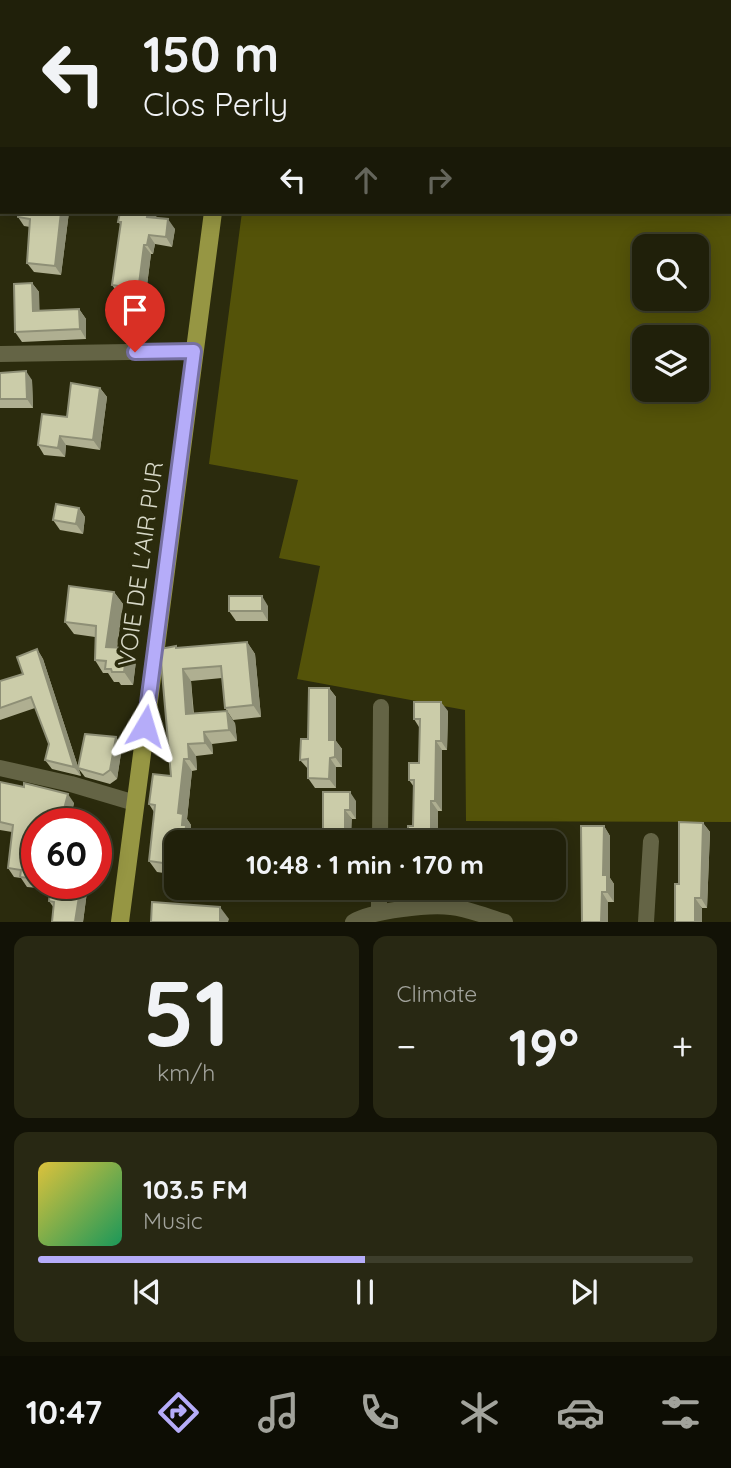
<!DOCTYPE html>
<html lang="en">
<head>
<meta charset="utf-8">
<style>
  body { margin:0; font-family:Quicksand,sans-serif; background:#282813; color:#f1f3f6; height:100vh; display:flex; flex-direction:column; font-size:26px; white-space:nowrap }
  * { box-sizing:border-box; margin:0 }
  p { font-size:23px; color:#a2a39c }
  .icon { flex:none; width:38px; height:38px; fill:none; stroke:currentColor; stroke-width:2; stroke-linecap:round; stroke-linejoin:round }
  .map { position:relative; height:922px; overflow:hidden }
  .side { display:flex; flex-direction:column; gap:14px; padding:14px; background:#121206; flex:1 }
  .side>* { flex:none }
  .hud { position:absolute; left:0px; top:0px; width:732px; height:214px; box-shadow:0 4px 18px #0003,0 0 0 2px #3d3e2b; background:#20200a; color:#f1f3f6; overflow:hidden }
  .tools { position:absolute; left:632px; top:234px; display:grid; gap:14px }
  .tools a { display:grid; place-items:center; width:77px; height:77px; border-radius:14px; background:#20200a; box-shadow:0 4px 18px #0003,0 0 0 2px #3d3e2b; font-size:35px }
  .speed { position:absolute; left:21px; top:808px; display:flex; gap:14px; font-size:35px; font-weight:700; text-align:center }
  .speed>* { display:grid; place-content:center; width:91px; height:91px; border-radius:50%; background:#20200a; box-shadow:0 4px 18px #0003,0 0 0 2px #3d3e2b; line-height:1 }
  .speed .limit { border:10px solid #d22; background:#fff; color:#111 }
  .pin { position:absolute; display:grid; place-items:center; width:60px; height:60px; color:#fff; margin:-72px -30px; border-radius:50% 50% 50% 0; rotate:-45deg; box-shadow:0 0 7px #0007 }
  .pin .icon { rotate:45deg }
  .me { position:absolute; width:77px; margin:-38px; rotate:7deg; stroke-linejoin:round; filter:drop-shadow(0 0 5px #0008) }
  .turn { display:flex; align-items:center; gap:24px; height:147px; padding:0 28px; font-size:32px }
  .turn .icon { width:91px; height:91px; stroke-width:2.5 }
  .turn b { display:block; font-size:49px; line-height:60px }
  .lanes { display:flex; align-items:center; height:66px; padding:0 28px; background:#0003; justify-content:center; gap:35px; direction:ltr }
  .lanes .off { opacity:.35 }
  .big { font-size:52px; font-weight:700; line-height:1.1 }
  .side .tile { flex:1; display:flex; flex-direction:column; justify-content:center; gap:10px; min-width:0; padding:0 24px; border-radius:14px; background:#282813 }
  .side .dial { align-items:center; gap:0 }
  .dial b { font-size:91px; line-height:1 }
  .song { display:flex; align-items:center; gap:21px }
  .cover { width:84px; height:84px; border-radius:10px; background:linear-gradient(135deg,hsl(50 70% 55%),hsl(150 70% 35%)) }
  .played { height:7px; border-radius:4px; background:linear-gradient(90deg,#b5acf9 50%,#3d3e2b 50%) }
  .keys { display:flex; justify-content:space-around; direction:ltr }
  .heat { display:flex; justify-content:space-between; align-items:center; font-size:38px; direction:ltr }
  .side .tiles { flex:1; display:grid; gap:14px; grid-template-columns:1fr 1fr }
  .tile:last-child { grid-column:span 2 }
  .trip { position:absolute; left:164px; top:830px; width:402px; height:70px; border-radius:14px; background:#20200a; box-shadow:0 4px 18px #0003,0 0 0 2px #3d3e2b; font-weight:700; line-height:70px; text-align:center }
  .tabs { display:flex; height:112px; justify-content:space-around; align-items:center; background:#0d0d04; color:#a2a39c }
  .tabs .icon { width:49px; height:49px }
  .tabs .active { color:#b5acf9 }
  .tabs b { font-size:32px; color:#f1f3f6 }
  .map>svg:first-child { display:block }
  .green { fill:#545309; fill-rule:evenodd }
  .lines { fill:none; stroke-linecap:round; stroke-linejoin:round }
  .minor { stroke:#646445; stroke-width:16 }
  .primary { stroke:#969643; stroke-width:18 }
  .wall { fill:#afaf91 }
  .shaded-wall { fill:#8e8f76 }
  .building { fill:#cbcca9; stroke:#8e8f76; stroke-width:2 }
  .route-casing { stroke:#7670a2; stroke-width:18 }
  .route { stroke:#b5acf9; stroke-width:12 }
  .labels { text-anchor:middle; stroke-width:7; stroke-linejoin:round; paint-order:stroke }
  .street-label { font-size:24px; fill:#d7d8c7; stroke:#2b2b0d }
</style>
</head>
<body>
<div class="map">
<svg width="731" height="922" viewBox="0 0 731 922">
  <rect width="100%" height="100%" fill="#2b2b0d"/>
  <path class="green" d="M478 0H731V822L466 821 465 710 297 679 320 566 279 558 298 480 209 464 242 212H730V2ZM644 247H696V299H644ZM644 338H696V390H644Z"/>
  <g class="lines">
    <path class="minor" d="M0 354 194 351
      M0 768 71 784 135 803
      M380 842 381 707
      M379 912V887
      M353 922C371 911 429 904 451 907 469 909 488 917 505 922
      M646 922 651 841"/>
    <path class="primary" d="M242 2V0
      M120 922 213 212"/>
  </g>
  <path class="wall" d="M18 212H69L61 275 34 272 27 263 30 227 24 226 18 217Z
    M120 212H157L156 218 175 229 172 247 155 244 153 254H151L146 293H140L138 298 119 295 112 285 121 225 118 222Z
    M32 283 39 292V311L79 309 86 319V339L22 342 15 332Z
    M0 373 32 380 33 408H0Z
    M100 388 107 397 100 450 66 445 65 457 44 455 38 445Z
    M79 508 85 517 83 534 60 530 53 520Z
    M114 592 123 604 117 648 136 661 133 685H121L119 682H114L108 673H103L95 660V637L74 634 65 622Z
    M268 606V621H236L229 611Z
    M247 642 255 654 261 717 233 720 225 708 222 678 191 681 194 714 235 723 237 741 212 744 213 754 196 756 197 770 192 771 187 819 191 825V832L194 837 193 842H177V872L171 874 157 872 149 861 154 812 149 804 171 776 176 646 178 648Z
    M37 649 43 659 81 776 52 769 45 760 49 744 35 708 0 720V681L23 674Z
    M329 688 336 697V741L342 749V767H336V788H315L308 778V769L300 760Z
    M448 711 447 750H442V811H438V831L442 836 413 826 414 787 409 780 419 763V727L414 719Z
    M116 737 122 747 117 779 110 784 85 777 78 768Z
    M0 782 74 803 69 824H37V884H88L83 922H52L54 908 49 901 50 889 27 887 21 878 14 877 8 868 12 832 0 830Z
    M323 792 356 801V819H352Z
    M703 823 710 832 707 908H702L679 884Z
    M604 826 610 836V878L614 884V902H608V922H582Z
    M322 887H355V892L325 891Z"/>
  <path class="shaded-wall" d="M174 0H187L186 2H174Z
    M61 212H69L61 275 55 266Z
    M148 212H157L154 227 147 217Z
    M168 219 175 229 172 247 166 237Z
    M149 235 155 244 153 254 147 245Z
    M144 245 151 254 146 293 139 284Z
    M32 283 39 292 40 321 33 311Z
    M133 283 140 293 138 298 131 288Z
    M79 309 86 319V339L80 329Z
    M26 371 32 380 33 408 27 399Z
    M100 388 107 397 100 450 93 440Z
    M60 436 66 445 65 457 58 448Z
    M79 508 85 517 83 534 76 524Z
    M114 592 123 604 115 660 106 647Z
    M262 596 268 606V621L262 611Z
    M247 642 255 654 261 717 253 705Z
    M127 648 136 661 133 685 124 672Z
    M37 649 43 659 81 776 74 767Z
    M183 669 191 681 194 726 186 714Z
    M329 688 336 697V741L342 749V767L335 757 329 740Z
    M441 702 448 711 447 750 441 741Z
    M227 711 235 723 237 741 229 730Z
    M204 732 212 744 213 754 205 743Z
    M116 737 122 747 117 779 110 770Z
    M436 741 442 750V811L435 801Z
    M188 744 196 756 197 770 189 759Z
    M330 758 336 767V788L329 779Z
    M184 759 192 771 187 819 191 825V832L194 837 193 842H186L185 840 182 825 178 813Z
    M350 792 356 801V819L350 810Z
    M68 794 74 803 69 824H60Z
    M431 801 438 811V831L442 836 441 842H435L431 827Z
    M345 810 352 819 351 842H345Z
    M703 823 710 832 707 908 701 898Z
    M604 826 610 836V878L614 884V902L607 892 603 875Z
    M177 840 178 842H177V869L170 860Z
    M81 884H88L83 922H75Z
    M602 892 608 902V922H602Z
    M695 898 702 908V922H695Z
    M220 907 229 919 228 922H220Z"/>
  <path class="building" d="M133 0H174V2H133Z
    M256 0H278V2H265Z
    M18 212H61L55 266 27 263 30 219 18 217Z
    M120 212H148L147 217 168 219 166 237 149 235 147 245H144L139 284 133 283 131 288 112 285 121 222H118Z
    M32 283 33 311 79 309 80 329 15 332 14 284Z
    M26 371 27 399H0V373Z
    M71 383 100 388 93 440 60 436 58 448 38 445 42 414 67 417Z
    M56 504 79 508 76 524 53 520Z
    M69 586 114 592 106 647 127 648 124 672H112L111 669H105L106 661 95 660 96 626 65 622Z
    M229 596H262V611H229Z
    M247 642 253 705 225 708 221 666 183 669 186 714 227 711 229 730 204 732 205 743 188 744 189 759H184L178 813 183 814 182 825H186L185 840H177L175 853 170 860 163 863 149 861 155 805 149 804 153 774 171 776 160 649 176 646V648Z
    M37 649 74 767 45 760 49 744 31 697 0 708V681L23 674 17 657Z
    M309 688H329V740H335V757L330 758 329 779 308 778V759L300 760 301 739H308Z
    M414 702H441V741H436L435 801H431V827H435V842H408V826H413L414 780H409V763H419L420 719H414Z
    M85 734 116 737 110 770 103 775 78 768Z
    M0 782 24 787V783L68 794 60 824H37V879L20 877 21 870 8 868 13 825 0 822Z
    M323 792H350V810H345V842H323Z
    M679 822 703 823 701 898H695V922H675V884H679Z
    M581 826H604L603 875H607V892H602L601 922H582Z
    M503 839H520V842H503Z
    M51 884H81L75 922H52L54 902 49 901Z
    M152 902 220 907V922H151Z"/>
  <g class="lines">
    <defs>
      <path id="route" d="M135 352 194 351 145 726"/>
    </defs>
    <use href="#route" class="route-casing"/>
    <use href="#route" class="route"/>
  </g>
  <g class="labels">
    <g class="street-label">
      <text transform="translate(141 564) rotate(-82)" y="8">VOIE DE L'AIR PUR</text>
    </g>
  </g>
</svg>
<div class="tools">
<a><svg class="icon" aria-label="search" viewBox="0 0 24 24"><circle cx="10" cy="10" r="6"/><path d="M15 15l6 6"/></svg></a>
<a><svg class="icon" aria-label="layers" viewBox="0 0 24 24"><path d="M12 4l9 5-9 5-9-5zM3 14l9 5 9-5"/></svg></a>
</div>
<div class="speed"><div class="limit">60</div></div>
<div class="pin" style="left:135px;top:352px;background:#d93025"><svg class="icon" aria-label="arrive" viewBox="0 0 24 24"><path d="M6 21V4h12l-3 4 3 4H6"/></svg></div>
<svg class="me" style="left:145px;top:726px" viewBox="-20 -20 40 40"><path d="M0-17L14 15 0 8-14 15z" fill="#b5acf9" stroke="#fff" stroke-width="4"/></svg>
<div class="trip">10:48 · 1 min · 170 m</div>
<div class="hud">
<div class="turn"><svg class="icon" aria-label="left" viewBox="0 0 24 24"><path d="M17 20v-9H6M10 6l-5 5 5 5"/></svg><div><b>150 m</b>Clos Perly</div></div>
<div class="lanes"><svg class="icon" aria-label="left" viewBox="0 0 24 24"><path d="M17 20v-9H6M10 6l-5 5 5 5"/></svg><svg class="icon off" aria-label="ahead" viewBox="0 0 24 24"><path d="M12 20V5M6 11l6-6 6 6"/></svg><svg class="icon off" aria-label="right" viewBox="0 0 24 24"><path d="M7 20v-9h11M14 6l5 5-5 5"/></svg></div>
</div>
</div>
<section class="side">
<div class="tiles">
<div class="tile dial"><b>51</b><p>km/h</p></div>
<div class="tile"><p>Climate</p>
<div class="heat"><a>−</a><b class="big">19°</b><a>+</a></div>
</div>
<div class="tile">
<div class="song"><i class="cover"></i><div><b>103.5 FM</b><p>Music</p></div></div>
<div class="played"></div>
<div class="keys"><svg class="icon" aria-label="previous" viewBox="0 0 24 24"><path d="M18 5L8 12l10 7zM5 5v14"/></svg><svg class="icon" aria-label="pause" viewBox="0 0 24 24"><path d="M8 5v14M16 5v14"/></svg><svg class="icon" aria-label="next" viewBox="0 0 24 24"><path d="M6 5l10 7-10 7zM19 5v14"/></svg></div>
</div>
</div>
</section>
<nav class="tabs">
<b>10:47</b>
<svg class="icon active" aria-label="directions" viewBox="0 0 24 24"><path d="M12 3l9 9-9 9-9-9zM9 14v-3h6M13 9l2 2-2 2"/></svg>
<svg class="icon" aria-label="music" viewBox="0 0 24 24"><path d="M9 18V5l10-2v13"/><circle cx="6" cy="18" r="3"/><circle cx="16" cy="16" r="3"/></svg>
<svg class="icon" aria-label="phone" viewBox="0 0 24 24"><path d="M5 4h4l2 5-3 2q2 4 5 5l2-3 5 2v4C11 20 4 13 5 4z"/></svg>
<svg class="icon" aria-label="climate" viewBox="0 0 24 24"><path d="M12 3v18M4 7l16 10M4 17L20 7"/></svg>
<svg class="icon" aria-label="car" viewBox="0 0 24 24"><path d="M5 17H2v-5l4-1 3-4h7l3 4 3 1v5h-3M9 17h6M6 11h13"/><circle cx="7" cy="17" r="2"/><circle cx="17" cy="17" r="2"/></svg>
<svg class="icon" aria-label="filters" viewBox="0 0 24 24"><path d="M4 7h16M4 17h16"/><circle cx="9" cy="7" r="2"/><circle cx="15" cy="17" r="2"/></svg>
</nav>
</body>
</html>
